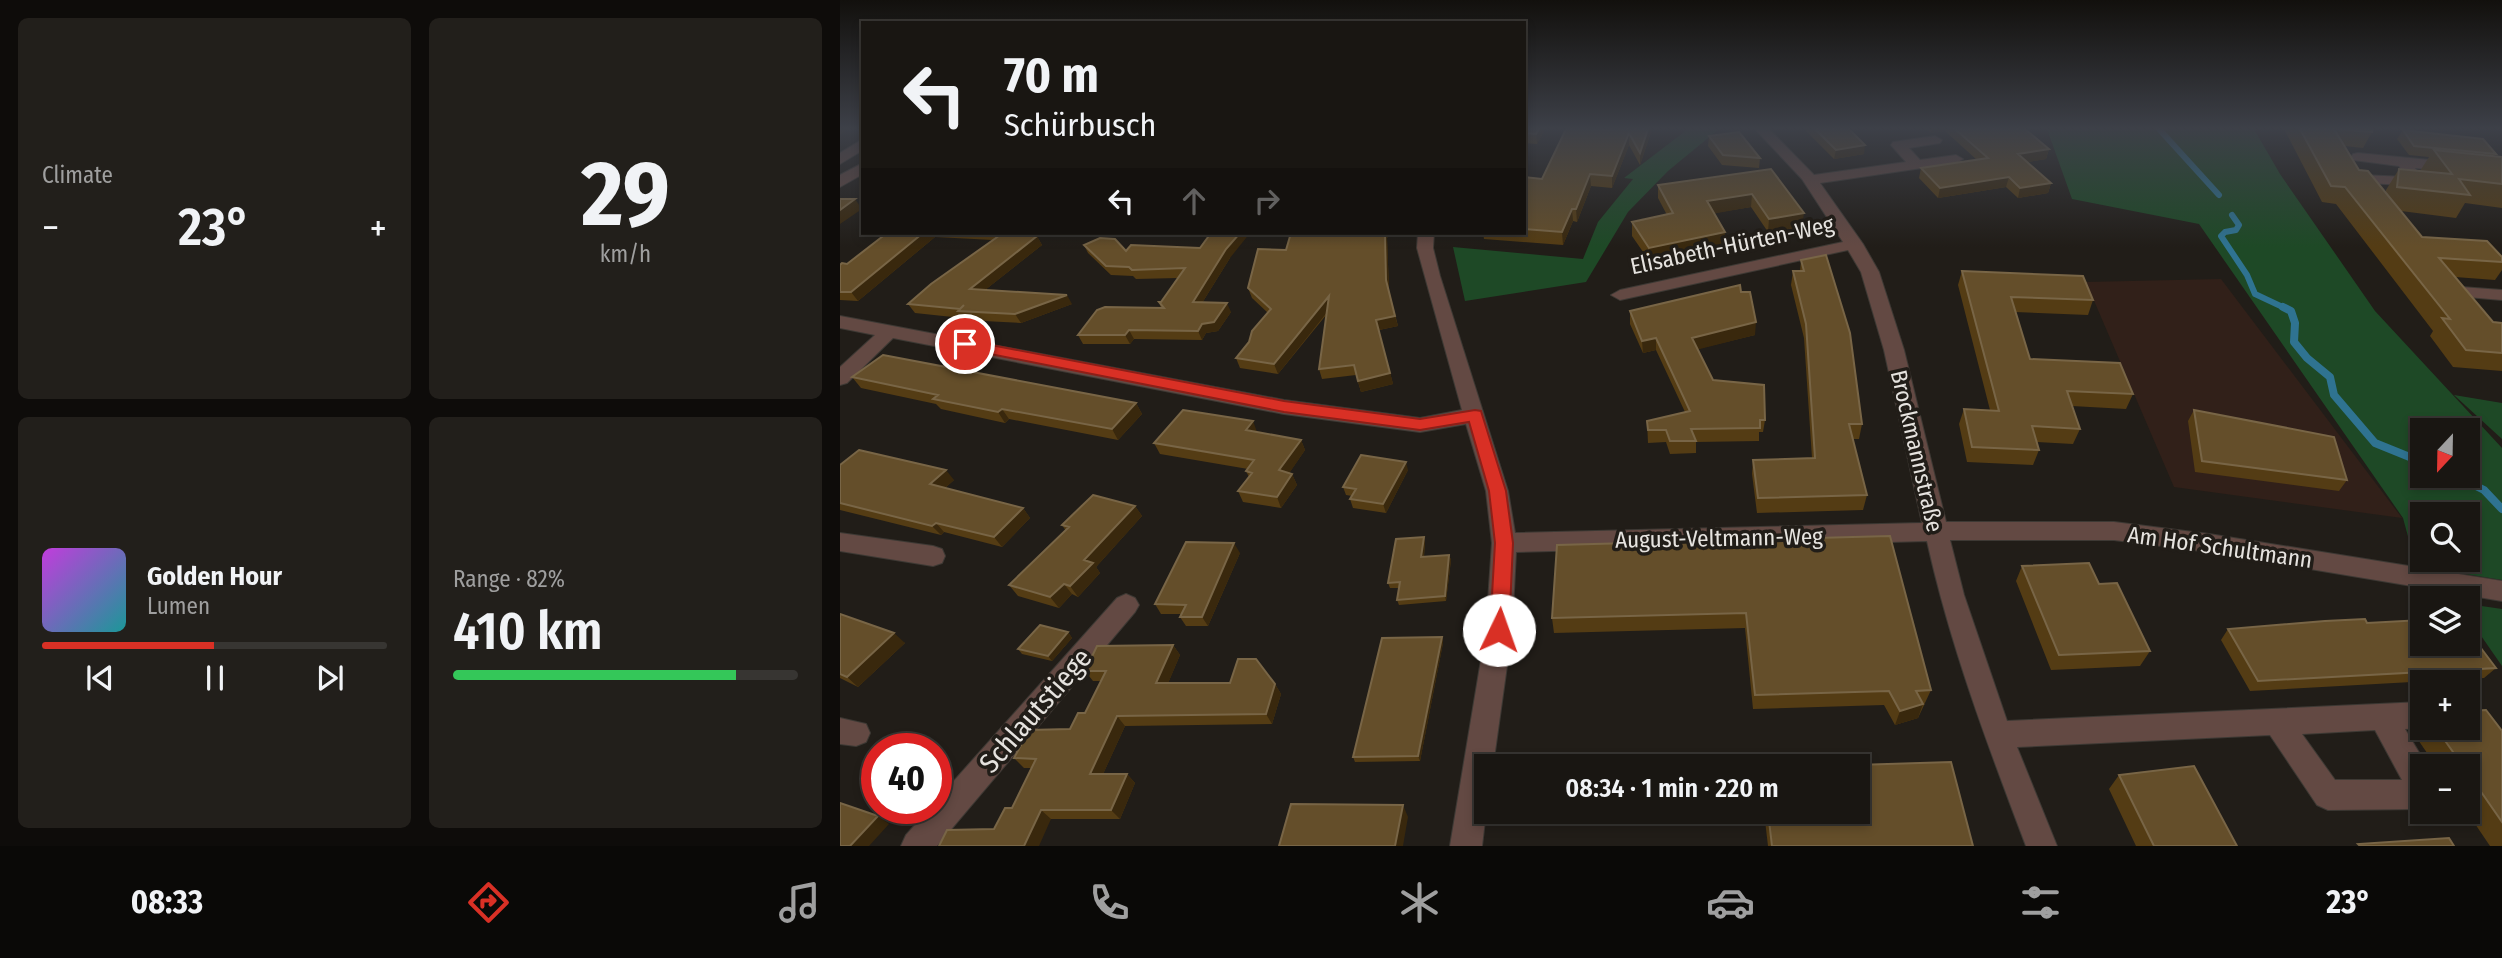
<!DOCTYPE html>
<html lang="en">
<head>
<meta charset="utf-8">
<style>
  body { margin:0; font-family:"Fira Sans Condensed",sans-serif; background:#221f1b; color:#f1f3f6; height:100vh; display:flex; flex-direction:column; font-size:26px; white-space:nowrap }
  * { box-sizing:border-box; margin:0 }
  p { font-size:23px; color:#9f9f9f }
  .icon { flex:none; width:38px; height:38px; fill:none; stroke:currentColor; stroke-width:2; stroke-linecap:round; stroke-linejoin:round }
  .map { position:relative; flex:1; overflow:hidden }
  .side { display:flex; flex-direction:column; gap:18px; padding:18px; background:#0e0c0a; width:840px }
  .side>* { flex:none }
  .hud { position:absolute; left:21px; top:21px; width:665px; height:214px; border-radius:0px; box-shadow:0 4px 10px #0003,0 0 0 2px #373532; background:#191612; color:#f1f3f6; overflow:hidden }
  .needle { width:46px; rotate:202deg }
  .tools { position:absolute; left:1570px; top:418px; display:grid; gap:14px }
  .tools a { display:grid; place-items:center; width:70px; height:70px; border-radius:0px; background:#191612; box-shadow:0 4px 10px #0003,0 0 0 2px #373532; font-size:35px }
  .speed { position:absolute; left:21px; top:733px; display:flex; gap:14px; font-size:35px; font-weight:700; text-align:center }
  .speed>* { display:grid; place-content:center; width:91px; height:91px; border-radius:50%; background:#191612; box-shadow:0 4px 10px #0003,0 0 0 2px #373532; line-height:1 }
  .speed .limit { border:10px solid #d22; background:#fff; color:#111 }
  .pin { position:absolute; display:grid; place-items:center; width:60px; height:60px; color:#fff; margin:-30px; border:4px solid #fff; border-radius:50%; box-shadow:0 2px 7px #0007 }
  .me { position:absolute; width:77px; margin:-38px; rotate:3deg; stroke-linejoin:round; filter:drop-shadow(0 0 5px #0008) }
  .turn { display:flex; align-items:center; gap:24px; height:147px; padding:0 28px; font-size:32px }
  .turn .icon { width:91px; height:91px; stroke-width:2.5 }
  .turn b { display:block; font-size:49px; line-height:60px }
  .lanes { display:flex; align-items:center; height:66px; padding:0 28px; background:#0003; justify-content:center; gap:35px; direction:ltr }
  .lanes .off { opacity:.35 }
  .big { font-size:52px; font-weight:600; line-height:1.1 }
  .side .widget { flex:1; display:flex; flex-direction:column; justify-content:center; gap:10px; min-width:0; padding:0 24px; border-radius:10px; background:#221f1b }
  .side .dial { align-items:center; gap:0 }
  .dial b { font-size:91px; line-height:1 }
  .song { display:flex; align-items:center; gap:21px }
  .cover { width:84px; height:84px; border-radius:10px; background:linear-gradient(135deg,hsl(290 70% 55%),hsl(180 70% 35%)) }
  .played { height:7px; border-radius:4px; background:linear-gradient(90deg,#d93025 50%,#373532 50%) }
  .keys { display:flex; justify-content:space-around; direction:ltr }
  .heat { display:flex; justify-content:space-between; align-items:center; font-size:38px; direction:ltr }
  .charge { height:10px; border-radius:5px; background:linear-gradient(90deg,#34c759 82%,#373532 0) }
  .side .tiles { flex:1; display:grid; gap:18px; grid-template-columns:repeat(2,1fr) }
  .trip { position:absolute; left:634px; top:754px; width:396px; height:70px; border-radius:0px; background:#191612; box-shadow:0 4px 10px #0003,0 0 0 2px #373532; font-weight:600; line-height:70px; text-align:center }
  .tabs { display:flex; height:112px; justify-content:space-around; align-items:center; background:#0a0907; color:#9f9f9f }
  .tabs .icon { width:49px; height:49px }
  .tabs .selected { color:#d93025 }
  .tabs b { font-size:32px; color:#f1f3f6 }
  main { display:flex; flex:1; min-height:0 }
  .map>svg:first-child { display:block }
  .education { fill:#312019 }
  .green { fill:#1e4926; fill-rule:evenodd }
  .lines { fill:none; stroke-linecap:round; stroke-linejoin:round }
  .stream-far1 { stroke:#2f7391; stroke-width:6 }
  .stream { stroke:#2f7391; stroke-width:8 }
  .minor-casing { stroke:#3d3934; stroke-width:2 }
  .minor { fill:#634943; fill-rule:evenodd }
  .wall { fill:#543c14 }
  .shaded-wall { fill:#39280d }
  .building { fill:#644e2a; stroke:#786546; stroke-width:2 }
  .route { fill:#d93025; stroke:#8d1f18; stroke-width:2 }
  .labels { text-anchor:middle; stroke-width:7; stroke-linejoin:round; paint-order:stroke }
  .street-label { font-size:23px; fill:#e6e3df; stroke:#211d18 }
  .near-street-label { font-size:28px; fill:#e6e3df; stroke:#211d18 }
</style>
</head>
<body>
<main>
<section class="side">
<div class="tiles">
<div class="widget"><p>Climate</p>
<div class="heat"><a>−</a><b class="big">23°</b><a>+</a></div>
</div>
<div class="widget dial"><b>29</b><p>km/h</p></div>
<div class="widget">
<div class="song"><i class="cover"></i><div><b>Golden Hour</b><p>Lumen</p></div></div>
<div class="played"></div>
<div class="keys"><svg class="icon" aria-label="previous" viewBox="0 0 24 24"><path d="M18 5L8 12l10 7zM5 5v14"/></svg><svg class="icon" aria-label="pause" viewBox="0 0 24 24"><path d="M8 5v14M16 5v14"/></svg><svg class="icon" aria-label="next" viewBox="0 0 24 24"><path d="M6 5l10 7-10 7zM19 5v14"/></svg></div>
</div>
<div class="widget"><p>Range · 82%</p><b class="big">410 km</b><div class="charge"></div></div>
</div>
</section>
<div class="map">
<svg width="1662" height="846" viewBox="0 0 1662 846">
  <rect width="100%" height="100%" fill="#211d18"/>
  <path class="education" d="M1381 279 1562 518 1334 487 1246 282Z"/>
  <path class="green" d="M848 129H879L828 171 788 212 746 282 625 301 613 247 743 259 758 222 793 179 784 178Z
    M1207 129H1414L1440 174 1535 311 1662 448V580L1576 566 1563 518 1359 224 1232 199ZM1582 430H1628V476H1582ZM1582 514H1628V560H1582Z
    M1614 395 1662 403V439Z
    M1628 604 1662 609V666L1628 617Z"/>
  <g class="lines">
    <path class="stream-far1" d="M1319 129 1379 195
      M1392 215 1399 225 1396 230 1385 232 1381 236 1407 275 1415 294 1447 309"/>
    <path class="stream" d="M1443 307 1451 311 1455 323 1454 342 1467 358 1490 377 1494 395 1535 443 1582 462
      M1616 476 1644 490 1662 509"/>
    <defs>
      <path id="minor" d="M915 129H929L974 175 1066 162 1051 145 1053 142 1095 136 1102 140 1100 143 1069 148 1080 160 1116 155 1123 159 1116 163 980 183 1023 244 1039 272 1064 350 1106 522H1274L1369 534 1662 581V601L1369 552 1274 540H1110L1124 595 1167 721 1582 702V728L1565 729 1587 766H1582V809L1488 810 1477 805 1430 735 1177 747 1217 846H1186C1148 746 1110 645 1087 541L676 552 672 630 653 766H646V812L642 846H610L646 630 652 543 646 491 626 424 580 432 444 414 53 338 7 383 0 385V367L35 335 0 328V316L444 400 580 418 622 410 577 248 578 233H594L593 248 600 276 668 491 675 533 1082 523 1044 350 1021 272 1008 250 780 300 771 295 780 290 1003 242 962 179ZM1535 730 1562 780H1495L1462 734Z
        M23 139V150L0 164V153Z
        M1518 153 1662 167V177L1575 168 1585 183 1582 186 1527 183 1522 181 1519 178 1522 175 1566 177 1559 166 1513 160 1511 157 1513 154Z
        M23 163V174L0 187V175Z
        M1621 287 1662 290V300L1615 296 1612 292 1615 288Z
        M0 533 93 546 102 549 105 556 102 563 93 566 0 551Z
        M286 594 295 598 299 605 295 612 97 846H61L66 835 90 808H96V801L277 598Z
        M0 718 26 724 30 733 26 742 16 746 0 744Z"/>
    </defs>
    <use href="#minor" class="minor-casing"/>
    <use href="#minor" class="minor"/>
  </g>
  <path class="wall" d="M684 129H705L697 144 684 143Z
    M766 129H812L800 165 789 145 772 188 751 186 737 222 733 221 723 245 644 239 643 233H684V177L702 179 767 130Z
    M964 129H1009L1024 154 994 159Z
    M1087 129H1185L1209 149 1206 159 1187 162 1211 183 1208 193 1178 198 1166 187 1098 198 1079 178 1081 168 1137 160 1105 131 1091 133Z
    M1444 129H1532V132L1523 148 1505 146 1519 170 1546 193V190L1559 169 1580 171 1589 157 1569 155 1557 139 1563 130 1656 154 1654 156 1662 157V208L1625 203 1616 218 1561 211 1582 237 1662 257V270L1655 280 1615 277 1653 322 1662 323V371L1613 367 1590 336 1593 331 1496 204 1482 202Z
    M869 136 920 158 919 168 882 165 868 146Z
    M931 169 962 227 928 232 911 207 874 213 885 246 810 262 792 236V222L827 215 818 198V185Z
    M47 233H195L202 245 145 290 232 304 181 323 124 320 122 318 75 313 68 304 153 240 95 237 18 301 0 300V265L7 264Z
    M451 233H550L547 238 549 290 558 326 539 330 553 384 521 392 516 375 482 379 479 369 487 314 438 374 400 368 396 358 409 342 428 313 412 298 408 288 446 250Z
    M244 245 286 251 360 248 390 258 362 303 391 312 378 331 366 333 362 340 294 339 290 344H243L238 335 321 308 319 302H321L338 278 296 279 293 276 271 275 248 253Z
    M961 260 1022 424 1019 439H1012L1027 495 1023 510 917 513 912 474 913 460 972 458 964 338 951 285 953 271H960Z
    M1122 271 1253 300 1248 315 1175 312 1190 359 1293 394 1286 409 1232 406 1240 429 1233 444 1197 442 1199 450 1193 465 1127 462 1119 424 1124 409 1150 410 1118 285Z
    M901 292 915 335 857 349 873 380 925 420 923 432H919V441L856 442V453L830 454 826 442 808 443 807 421 845 412 816 350 803 353 790 324V311Z
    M12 377 296 403 302 414 278 440 169 419 165 423 101 409 96 404 21 388Z
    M1354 410 1507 480 1499 491 1355 472 1348 421Z
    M417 432 461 440 465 450 449 473 452 474 457 485 441 508 403 502 398 491 409 477 406 471 408 469 320 454 314 443Z
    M0 465 114 480 105 488 183 508 190 518 162 547 104 532 101 535 0 510Z
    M568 470 546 513 513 508 510 499 512 496 506 495 503 487Z
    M295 506 302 516 256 567 260 573 238 597 232 594 219 608 178 596 169 585 226 531 222 525Z
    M1050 536 1091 690 1078 718 1055 725 1044 705 913 709 905 628 714 633 712 618Z
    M585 542 584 557 609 555 611 560 606 601 559 605 557 600 559 588H550L548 583Z
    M400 553 368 626H346L340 617 341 614H321L315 604Z
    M1182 566 1259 584 1310 651 1300 666 1211 670 1176 581Z
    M0 614 65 643 18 687 0 678Z
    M1527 623 1656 668 1644 678 1410 691 1381 640 1388 629Z
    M228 632 232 638 212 661 182 654 178 649Z
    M602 637 603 643 580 761 515 762 513 757Z
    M333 645 340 655 328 683 435 684 441 694 432 724 285 726 263 774H287L295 783 280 819H211L154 829 172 808 191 768H184L174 758 230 729 245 713 261 681H253L245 671Z
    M1582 722V728H1628L1662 731V846H1650L1627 812 1628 766H1596L1572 731Z
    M1279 775 1397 846H1296L1269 789Z
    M924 812H1017L1133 846H928Z"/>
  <path class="shaded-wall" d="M0 129H8L0 135Z
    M699 129H705L697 144 696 134Z
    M808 129H812L800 165V153Z
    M1092 129H1106L1105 131 1091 133Z
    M789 133V145L772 188V176Z
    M1025 145 1024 154 994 159 996 150Z
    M1209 149 1206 159 1175 164 1178 154Z
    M750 174 751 186 737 222 736 209Z
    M1169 177 1166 187 1098 198 1100 188Z
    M1211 183 1208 193 1178 198 1180 188Z
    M912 194 911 207 866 215 867 201Z
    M15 199 22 209 0 224V210Z
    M732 209 733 221 723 245 722 232Z
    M964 213 962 227 928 232 929 219Z
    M885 232V246L810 262 809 248Z
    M83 233H92L95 237 18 301 11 292Z
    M400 233H410L390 258 357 311 353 302 386 249Z
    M545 233H550L547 238 549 290 546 280Z
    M197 236 202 245 135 298 130 289Z
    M227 295 232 304 181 323 175 314Z
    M489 296 492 306 438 374 434 364Z
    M387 303 391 312 378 331 366 333 362 340 358 331 362 324Z
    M555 316 558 326 539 330 553 384 521 392 518 381 536 320Z
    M916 322 915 335 852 351V338Z
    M289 330 294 339 290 344 285 335Z
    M816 338V350L803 353 802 341Z
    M296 403 302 414 278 440 272 429Z
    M162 409 169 419 165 423 158 412Z
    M413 421 417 432 410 441 406 430Z
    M461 440 465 450 444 481 439 470Z
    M566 462 568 470 546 513 543 504Z
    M106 470 114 480 98 494 90 484Z
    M452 474 457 485 441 508 437 497Z
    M295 506 302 516 256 567 260 573 238 597 230 586 244 560Z
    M183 508 190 518 162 547 154 537Z
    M96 523 104 532 101 535 92 526Z
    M584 537 585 542 583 562 581 557Z
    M394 543 400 553 368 626 362 617Z
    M609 555 611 560 606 601 605 596Z
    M224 584 232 594 219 608 210 597Z
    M228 632 232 638 212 661 208 656Z
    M54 633 65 643 18 687 7 677Z
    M602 637 603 643 580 761 578 756Z
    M333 645 340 655 324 693 316 683Z
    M435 684 441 694 432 724 426 714Z
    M1083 704 1078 718 1055 725 1060 711Z
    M277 716 285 726 259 783 250 774Z
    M287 774 295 783 280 819 271 810Z
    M563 805 568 817 563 846H555Z
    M201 810 211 819 199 846H184Z
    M38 816 49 824 29 846H10Z"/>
  <path class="building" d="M684 129H699L696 134 684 133Z
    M726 129 772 130 771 129H808L800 153 789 133 772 176 750 174 736 209H732L722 232 684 229V177L702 179Z
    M975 129H1009L1025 145 996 150Z
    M1115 129H1185L1209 149 1178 154 1211 183 1180 188 1169 177 1100 188 1081 168 1148 158Z
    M1460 129H1532V132L1494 129 1519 170 1528 171 1582 237 1647 241 1662 257V262L1599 258 1653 322 1662 323V353L1626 350 1602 318 1610 319 1505 187 1491 186Z
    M1563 130 1643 139 1656 154 1574 146Z
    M899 132 920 158 883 155 869 136Z
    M1594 150 1662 157V184L1619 179 1630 195 1557 187 1559 169 1612 174Z
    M931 169 964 213 929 219 912 194 867 201 885 232 809 248 792 222 833 213 818 185Z
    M0 199H15L0 210Z
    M47 233H83L11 292H0V265L2 263 7 264Z
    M163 233H195L197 236 130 289 227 295 175 314 118 311 124 305 120 309 68 304 91 284Z
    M371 233H400L386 249 353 302 387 303 374 322 362 324 358 331 289 330 285 335H238L257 310 265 307 324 308 319 302H321L345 268 292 270 289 267 266 266 244 245 260 238 275 239 286 251 291 245 360 248Z
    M451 233H545L546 280 555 316 536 320 550 373 518 381 514 365 479 369 489 296 434 364 396 358 409 342 412 331 431 309 408 288 418 249 446 250Z
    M986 255 1010 333 1022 424H1009L1027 495 918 498 913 460 975 458 966 324 953 271H964L961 260Z
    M1122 271 1243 276 1253 300 1171 297 1190 359 1280 363 1293 394 1227 391 1240 429 1192 426 1199 450 1132 447 1124 409 1159 411Z
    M900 285 901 292H910L916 322 852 338 873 380 924 385 925 420H920V428L851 429 856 441H830L826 430H808L807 421 850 411 816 338 802 341 790 311Z
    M43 355 296 403 272 429 162 409 158 412 93 399 98 395 12 377Z
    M343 410 413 421 406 430 461 440 439 470 452 474 437 497 398 491 412 473 406 471 414 460 314 443Z
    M1354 410 1494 437 1507 480 1362 461Z
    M19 450 106 470 90 484 183 508 154 537 96 523 92 526 0 503V465Z
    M521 455 566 462 543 504 510 499 516 489 503 487Z
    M253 495 295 506 244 560 253 563 230 586 224 584 210 597 169 585 229 527 222 525Z
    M1050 536 1091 690 1076 691 1083 704 1060 711 1049 691 915 695 906 613 712 618 717 545Z
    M584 537 581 557 609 555 605 596 557 600 560 582 548 583 556 539Z
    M346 542 394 543 362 617H340L346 605 315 604Z
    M1249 563 1259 584 1277 583 1310 651 1219 655 1182 566Z
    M0 614 54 633 7 677 0 674Z
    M1525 619 1527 623 1582 620V644H1628V631L1656 668 1418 681 1388 629 1485 621Z
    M200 625 228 632 208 656 178 649Z
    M602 637 578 756 513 757 542 638Z
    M333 645 316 683H390L398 659H416L435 684 426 714 277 716 250 774H287L271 810H201L184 846H99L107 830 154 829 165 808H172L196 759 174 758 189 730 230 729 238 713H245L266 671H245L257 646Z
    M1646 710 1662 731V822L1628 773V766H1623L1596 728H1628V711Z
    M1111 762 1133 846H932L928 812H1017V766H984Z
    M1354 766 1397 846H1314L1279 775Z
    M0 803 38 816 10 846H0Z
    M451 804 563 805 555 846H439Z
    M1609 838 1614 846H1520L1518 844Z"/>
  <linearGradient id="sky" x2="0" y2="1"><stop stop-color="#12100d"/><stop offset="0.52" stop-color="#3d4048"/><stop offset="1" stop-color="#3d4048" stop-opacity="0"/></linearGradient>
  <rect width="1662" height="247" fill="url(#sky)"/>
  <path class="route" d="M125 340 444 401 580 419 635 410 641 411 666 491 673 543 669 630 666 636 659 638 652 636 650 630 655 543 649 491 629 422 580 430 444 412 120 348 118 344Z"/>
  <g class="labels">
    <g class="street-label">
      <text transform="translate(892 245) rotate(-12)" y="8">Elisabeth-Hürten-Weg</text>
      <text transform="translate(1077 451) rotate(77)" y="8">Brockmannstraße</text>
      <text transform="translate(879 538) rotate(-1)" y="8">August-Veltmann-Weg</text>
      <text transform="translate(1380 547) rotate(8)" y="8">Am Hof Schultmann</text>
    </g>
    <g class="near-street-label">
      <text transform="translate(195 710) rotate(-49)" y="10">Schlautstiege</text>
    </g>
  </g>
</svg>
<div class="tools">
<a><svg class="needle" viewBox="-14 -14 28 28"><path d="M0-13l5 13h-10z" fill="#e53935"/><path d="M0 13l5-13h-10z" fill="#9f9f9f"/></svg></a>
<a><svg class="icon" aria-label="search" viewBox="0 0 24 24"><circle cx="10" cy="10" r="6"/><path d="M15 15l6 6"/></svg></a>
<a><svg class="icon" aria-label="layers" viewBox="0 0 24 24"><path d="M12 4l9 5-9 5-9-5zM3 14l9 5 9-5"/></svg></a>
<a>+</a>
<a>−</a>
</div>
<div class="speed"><div class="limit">40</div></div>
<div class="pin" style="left:125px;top:344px;background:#d93025"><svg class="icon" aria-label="arrive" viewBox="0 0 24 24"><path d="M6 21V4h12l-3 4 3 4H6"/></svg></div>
<svg class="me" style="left:659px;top:630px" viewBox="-20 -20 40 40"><circle r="19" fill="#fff"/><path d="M0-13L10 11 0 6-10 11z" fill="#d93025"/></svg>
<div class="trip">08:34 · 1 min · 220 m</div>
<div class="hud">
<div class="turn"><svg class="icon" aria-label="left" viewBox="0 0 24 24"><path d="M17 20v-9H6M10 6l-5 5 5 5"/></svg><div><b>70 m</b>Schürbusch</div></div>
<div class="lanes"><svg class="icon" aria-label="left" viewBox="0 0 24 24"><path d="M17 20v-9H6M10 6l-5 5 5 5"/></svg><svg class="icon off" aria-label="ahead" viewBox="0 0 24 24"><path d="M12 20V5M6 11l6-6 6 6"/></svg><svg class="icon off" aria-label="right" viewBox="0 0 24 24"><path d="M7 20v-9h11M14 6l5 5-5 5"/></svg></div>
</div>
</div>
</main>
<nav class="tabs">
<b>08:33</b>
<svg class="icon selected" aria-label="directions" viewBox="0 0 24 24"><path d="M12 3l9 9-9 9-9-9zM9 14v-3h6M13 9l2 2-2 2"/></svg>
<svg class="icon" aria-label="music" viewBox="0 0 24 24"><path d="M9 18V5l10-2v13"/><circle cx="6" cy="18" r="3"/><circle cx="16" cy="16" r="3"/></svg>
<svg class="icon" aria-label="phone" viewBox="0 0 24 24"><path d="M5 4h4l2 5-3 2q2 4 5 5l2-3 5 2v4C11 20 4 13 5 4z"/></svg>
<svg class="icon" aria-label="climate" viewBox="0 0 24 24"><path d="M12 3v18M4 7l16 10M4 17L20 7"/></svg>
<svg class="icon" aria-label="car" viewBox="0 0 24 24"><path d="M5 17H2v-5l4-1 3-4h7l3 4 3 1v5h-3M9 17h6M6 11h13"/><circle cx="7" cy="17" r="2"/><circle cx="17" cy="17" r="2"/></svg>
<svg class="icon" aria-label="filters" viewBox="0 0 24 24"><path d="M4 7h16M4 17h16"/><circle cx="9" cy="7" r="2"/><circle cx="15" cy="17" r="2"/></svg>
<b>23°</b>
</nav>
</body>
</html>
